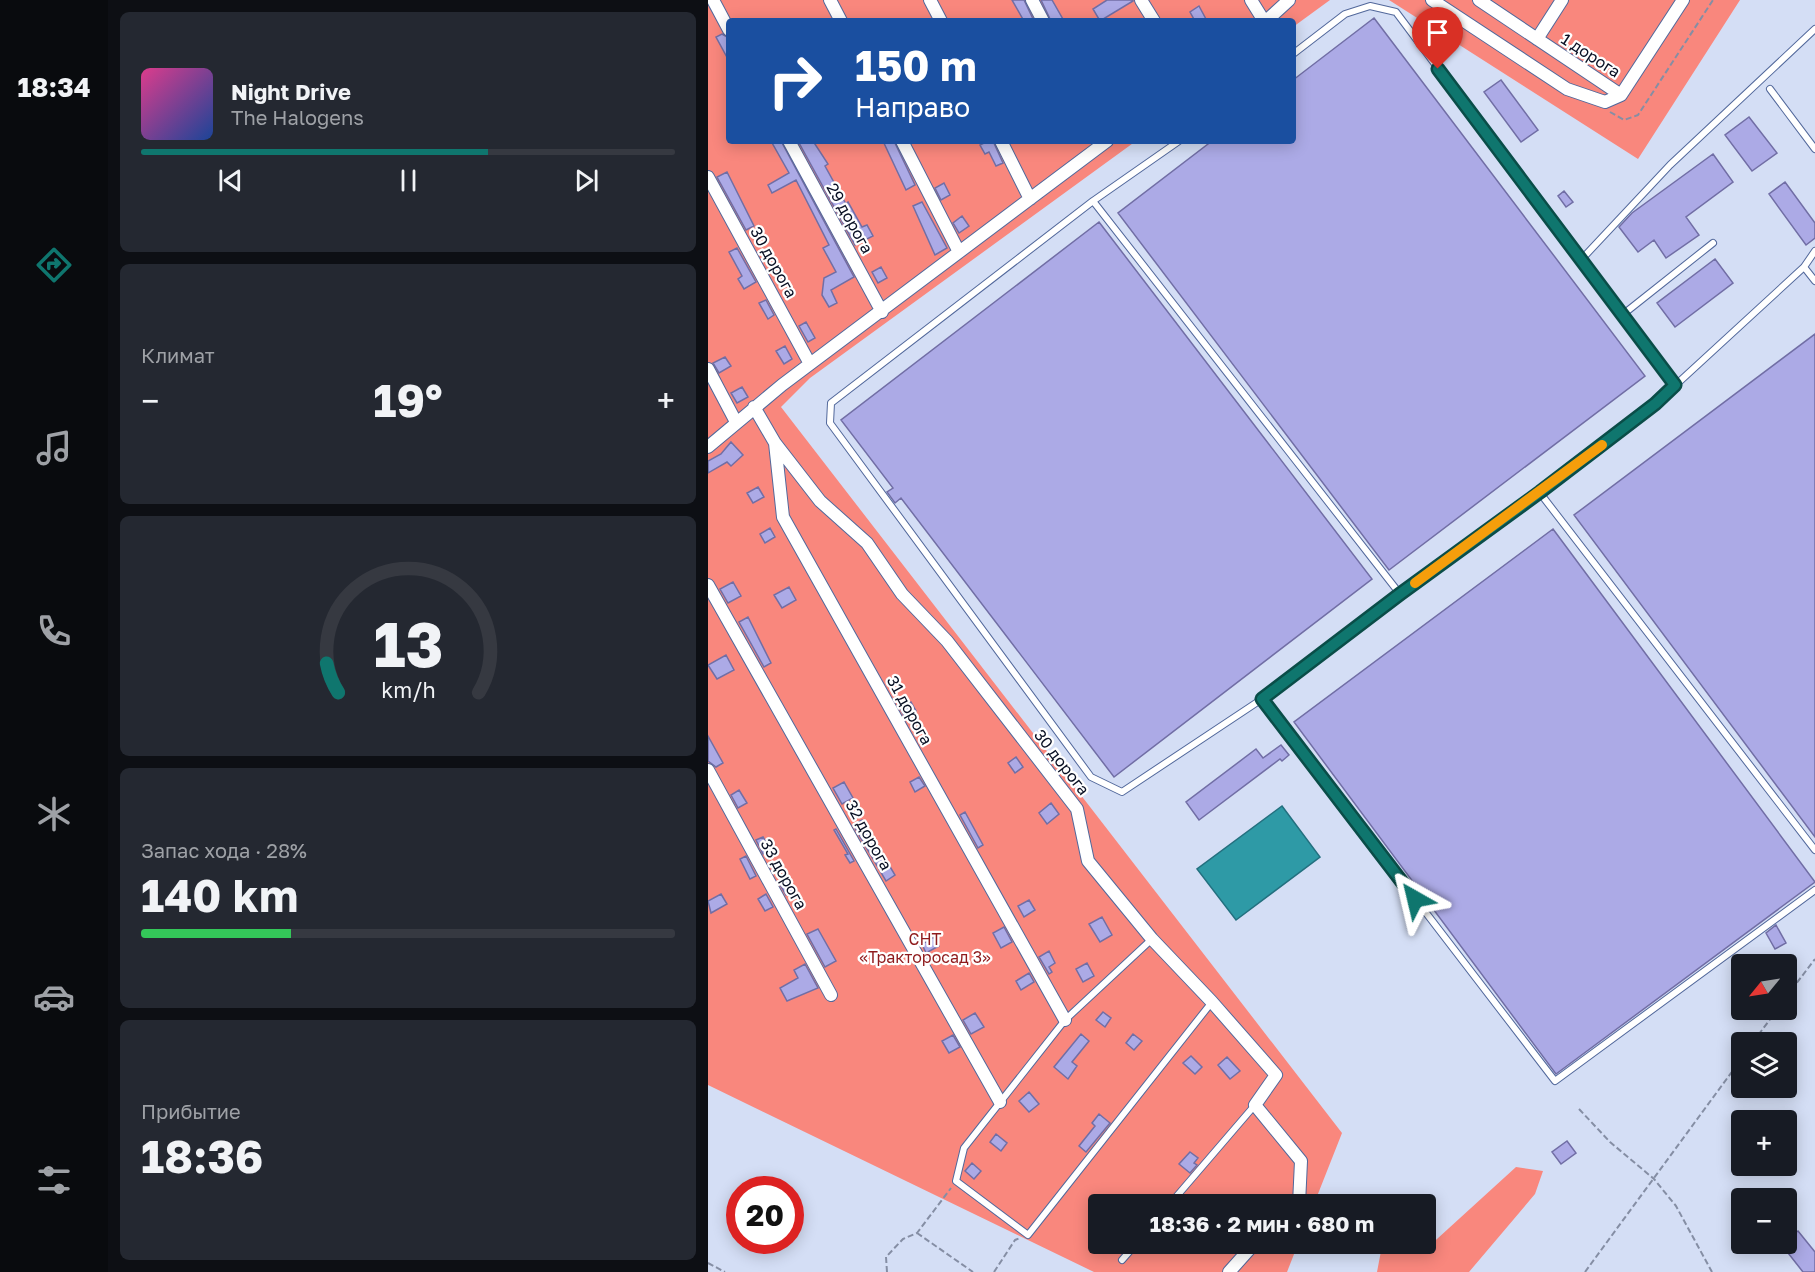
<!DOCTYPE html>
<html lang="ru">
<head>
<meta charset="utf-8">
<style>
  body { margin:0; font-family:"Golos Text",sans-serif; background:#242831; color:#f1f3f6; height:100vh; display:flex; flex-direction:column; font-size:22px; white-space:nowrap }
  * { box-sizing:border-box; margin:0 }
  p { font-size:20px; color:#9ea1a6 }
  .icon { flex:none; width:33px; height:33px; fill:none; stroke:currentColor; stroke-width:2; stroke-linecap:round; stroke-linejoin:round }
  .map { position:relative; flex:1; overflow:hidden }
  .side { display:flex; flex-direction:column; gap:12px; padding:12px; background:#0d0f14; width:600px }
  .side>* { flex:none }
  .top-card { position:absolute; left:18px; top:18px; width:570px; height:126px; border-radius:6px; box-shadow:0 3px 15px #0003; background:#1a4fa0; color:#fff; overflow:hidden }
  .needle { width:39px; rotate:240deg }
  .fabs { position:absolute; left:1023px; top:954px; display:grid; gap:12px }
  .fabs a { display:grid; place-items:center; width:66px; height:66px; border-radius:6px; background:#171b24; box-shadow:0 3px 15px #0003; font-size:30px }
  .speed { position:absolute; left:18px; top:1176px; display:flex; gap:12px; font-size:30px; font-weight:700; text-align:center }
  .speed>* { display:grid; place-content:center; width:78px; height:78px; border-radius:50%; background:#171b24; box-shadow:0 3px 15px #0003; line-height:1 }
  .speed .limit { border:9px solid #d22; background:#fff; color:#111 }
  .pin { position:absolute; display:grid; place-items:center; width:51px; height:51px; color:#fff; margin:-62px -26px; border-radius:50% 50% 50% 0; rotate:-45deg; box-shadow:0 0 6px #0007 }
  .pin .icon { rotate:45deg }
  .me { position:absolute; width:66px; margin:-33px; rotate:323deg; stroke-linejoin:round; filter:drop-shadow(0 0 4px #0008) }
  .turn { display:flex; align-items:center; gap:21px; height:126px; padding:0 30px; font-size:27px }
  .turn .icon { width:78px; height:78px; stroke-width:2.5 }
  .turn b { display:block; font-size:42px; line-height:51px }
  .big { font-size:45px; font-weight:700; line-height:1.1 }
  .side .widget { flex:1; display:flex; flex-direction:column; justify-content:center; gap:9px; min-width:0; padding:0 21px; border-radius:9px; background:#242831 }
  .side .dial { align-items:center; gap:0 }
  .dial svg { height:156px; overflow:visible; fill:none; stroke:#363941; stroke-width:7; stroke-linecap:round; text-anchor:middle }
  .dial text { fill:#f1f3f6; stroke:none }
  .song { display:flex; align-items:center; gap:18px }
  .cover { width:72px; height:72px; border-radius:9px; background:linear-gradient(135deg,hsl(330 70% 55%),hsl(220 70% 35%)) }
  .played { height:6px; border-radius:3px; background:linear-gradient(90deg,#0f766e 65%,#363941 65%) }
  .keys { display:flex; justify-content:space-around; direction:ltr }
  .heat { display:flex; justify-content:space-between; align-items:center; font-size:33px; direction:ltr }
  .charge { height:9px; border-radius:4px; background:linear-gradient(90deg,#34c759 28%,#363941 0) }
  .trip { position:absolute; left:380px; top:1194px; width:348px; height:60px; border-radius:6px; background:#171b24; box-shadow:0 3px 15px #0003; font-weight:700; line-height:60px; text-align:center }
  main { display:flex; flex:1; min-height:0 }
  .menu { display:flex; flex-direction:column; width:108px; justify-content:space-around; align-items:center; background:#090b0e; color:#9ea1a6 }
  .menu .icon { width:42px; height:42px }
  .menu .on { color:#0f766e }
  .menu b { font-size:27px; color:#f1f3f6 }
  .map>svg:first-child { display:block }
  .green { fill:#f9877d }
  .water { fill:#2e9aa6; stroke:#23707f; stroke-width:1.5 }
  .building { fill:#acaae6; stroke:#716ea5; stroke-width:1.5 }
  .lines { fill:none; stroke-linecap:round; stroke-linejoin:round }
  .service-casing { stroke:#52689b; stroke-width:8 }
  .minor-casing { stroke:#52689b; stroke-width:14 }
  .path { stroke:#858ea4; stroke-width:2; stroke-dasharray:6 3; stroke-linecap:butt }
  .service { stroke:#fff; stroke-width:6 }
  .minor { stroke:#fff; stroke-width:12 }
  .route-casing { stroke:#0a4d48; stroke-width:15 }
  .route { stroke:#0f766e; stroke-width:10 }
  .slow { stroke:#f59e0b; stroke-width:10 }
  .labels { text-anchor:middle; stroke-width:4.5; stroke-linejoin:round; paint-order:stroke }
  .street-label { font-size:16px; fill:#080f23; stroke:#fff }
  .park-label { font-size:16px; fill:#8f1b1d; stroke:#fff }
</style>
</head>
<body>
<main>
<nav class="menu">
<b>18:34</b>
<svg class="icon on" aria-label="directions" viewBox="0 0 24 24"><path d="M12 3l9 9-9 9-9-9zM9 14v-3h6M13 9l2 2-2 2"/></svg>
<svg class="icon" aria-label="music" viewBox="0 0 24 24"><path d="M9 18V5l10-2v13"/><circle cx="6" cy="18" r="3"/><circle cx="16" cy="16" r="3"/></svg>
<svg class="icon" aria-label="phone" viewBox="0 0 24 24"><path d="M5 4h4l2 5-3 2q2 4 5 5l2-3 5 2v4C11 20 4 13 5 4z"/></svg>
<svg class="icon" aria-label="climate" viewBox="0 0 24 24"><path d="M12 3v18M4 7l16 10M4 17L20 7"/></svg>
<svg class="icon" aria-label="car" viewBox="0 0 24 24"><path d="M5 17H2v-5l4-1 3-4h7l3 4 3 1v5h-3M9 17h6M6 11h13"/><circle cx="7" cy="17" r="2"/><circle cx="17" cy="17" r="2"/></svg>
<svg class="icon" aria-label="filters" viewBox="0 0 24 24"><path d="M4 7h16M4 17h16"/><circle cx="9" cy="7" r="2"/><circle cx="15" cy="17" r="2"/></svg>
</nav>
<section class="side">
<div class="widget">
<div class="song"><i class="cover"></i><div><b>Night Drive</b><p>The Halogens</p></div></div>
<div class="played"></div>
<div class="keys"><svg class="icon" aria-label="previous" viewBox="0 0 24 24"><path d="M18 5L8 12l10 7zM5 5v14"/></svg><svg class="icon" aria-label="pause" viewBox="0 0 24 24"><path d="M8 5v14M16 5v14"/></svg><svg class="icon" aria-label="next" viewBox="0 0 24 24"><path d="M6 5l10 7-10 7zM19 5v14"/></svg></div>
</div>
<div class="widget"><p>Климат</p>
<div class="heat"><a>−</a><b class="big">19°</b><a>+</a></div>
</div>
<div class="widget dial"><svg viewBox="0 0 100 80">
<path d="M14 69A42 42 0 1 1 86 69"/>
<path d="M14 69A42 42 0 0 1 8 54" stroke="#0f766e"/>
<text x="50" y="56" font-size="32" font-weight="700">13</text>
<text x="50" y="72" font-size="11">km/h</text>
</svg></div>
<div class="widget"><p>Запас хода · 28%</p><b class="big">140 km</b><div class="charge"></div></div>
<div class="widget"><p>Прибытие</p><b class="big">18:36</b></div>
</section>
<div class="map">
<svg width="1107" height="1272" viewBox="0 0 1107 1272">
  <rect width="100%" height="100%" fill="#d4def5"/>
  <path class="green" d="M0 0H622L585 27V21H21V141H428L102 378 73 407 634 1133 606 1204H390V1244H590L579 1272H386L0 1085Z
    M681 0H1032L930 159Z
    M808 1167 835 1171 827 1194 761 1272H669L673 1251 678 1244H713L718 1249Z"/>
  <path class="water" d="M574 806 612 857 528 920 489 869Z"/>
  <path class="building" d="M304 0H316L326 21H316Z
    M333 0H344L356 21H343Z
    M399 0H425V1L392 21 385 9Z
    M491 6 499 21H487L482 12Z
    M666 18 937 376 681 570 410 213 504 141H585V80Z
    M14 34 21 38V61L8 37Z
    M793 80 830 130 813 142 776 92Z
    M1041 117 1069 153 1044 171 1017 135Z
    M63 141H73L146 277 123 290 129 303 121 307 114 295 116 278 128 272 115 248 121 245 88 180 64 193 60 185 81 173Z
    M90 141H105L120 164 117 166 138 204 140 202 154 227 159 225 165 236 147 245Z
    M175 141H186L207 185 198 190Z
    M280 141H285L295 163 288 166 281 152 277 154 272 145Z
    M1005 154 1025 182 978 217 991 235 958 258 946 240 930 252 911 227 924 213Z
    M19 172 46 226 38 230 9 177Z
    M1077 182 1107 223V238L1098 245 1061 194Z
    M236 183 242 195 233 200 227 188Z
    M856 191 865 202 858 207 850 196Z
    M214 202 239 248 227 255 205 206Z
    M254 216 261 226 251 233 245 223Z
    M391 222 664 579 406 777 193 498 187 503 179 492 185 488 133 420Z
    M29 248 48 282 36 289 30 279 34 276 21 252Z
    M1007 259 1025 283 967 327 949 303Z
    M173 267 179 278 170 283 164 272Z
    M58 300 66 315 60 319 51 303Z
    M98 322 107 338 100 342 91 326Z
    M1107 334V837L866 515Z
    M77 346 84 359 76 364 68 351Z
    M17 357 23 366 11 373 5 363Z
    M34 387 40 397 29 403 23 393Z
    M23 442 35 455 23 466 19 462 0 473V461L13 454Z
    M50 487 56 497 45 503 39 493Z
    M62 528 67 537 57 543 52 534Z
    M845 529 1107 882 848 1074 586 722Z
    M25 582 33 596 20 603 12 589Z
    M81 587 88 600 74 608 66 595Z
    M40 617 63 663 56 667 31 622Z
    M18 655 26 670 9 679 0 665Z
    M203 702 208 711 197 718 192 708Z
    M0 736 15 763 8 767 0 761Z
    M573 745 581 755 574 761 572 759 491 820 478 802 548 749 555 758Z
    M308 757 315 767 307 773 300 763Z
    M211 777 217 786 207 792 202 782Z
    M136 782 145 798 134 804 125 788Z
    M31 790 39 803 30 808 23 795Z
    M343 803 351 814 339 824 331 813Z
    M257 812 275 845 270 848 252 815Z
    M154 820 187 875 178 881 145 825Z
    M128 829 146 861 142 863 137 855 140 854 126 830Z
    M55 837 63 850 55 854 48 840Z
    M38 856 48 876 42 879 32 859Z
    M81 878 87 890 78 895 71 883Z
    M13 894 19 904 3 913 0 901Z
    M58 894 65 907 57 911 50 899Z
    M321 900 327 910 316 917 310 906Z
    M394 917 404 935 392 942 381 924Z
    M1068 925 1078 943 1067 949 1058 933Z
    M296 927 304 942 293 948 285 933Z
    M110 929 128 961 117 967 99 934Z
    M226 937 231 946 218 953 214 944Z
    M341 951 347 963 341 967 344 972 341 974 331 957Z
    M379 963 386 976 375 982 368 969Z
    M97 964 110 988 79 1001 72 988 90 978 86 970Z
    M321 973 326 982 313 990 308 981Z
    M395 1012 403 1018 397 1027 388 1020Z
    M267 1013 276 1027 263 1034 255 1020Z
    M373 1034 381 1041 364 1062 369 1066 360 1079 346 1067Z
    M425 1034 434 1041 426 1050 418 1043Z
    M245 1035 252 1047 241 1053 234 1041Z
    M483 1056 494 1067 487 1074 475 1063Z
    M519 1057 532 1071 522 1079 510 1065Z
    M321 1092 331 1104 321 1112 311 1101Z
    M391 1114 402 1123 378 1152 371 1146 387 1126 384 1123Z
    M288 1134 299 1143 293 1151 282 1142Z
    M859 1141 868 1153 853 1164 844 1152Z
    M482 1152 490 1158 486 1163 489 1165 482 1173 471 1164Z
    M264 1163 273 1171 266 1179 257 1171Z
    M1090 1231 1107 1252V1272H1095L1073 1244H1078V1240Z"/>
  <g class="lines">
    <defs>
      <path id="service" d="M585 54 637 14 662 6 688 12 967 385
        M1062 89 1107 149
        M471 141 385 201 123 403 122 423 383 777 414 792 554 699 621 651 692 594 832 493 947 404 1096 267 1107 251
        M385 201 692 594
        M872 261 962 165 1107 29
        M1096 267 1107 281
        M913 316 1005 243
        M832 493 1107 850
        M554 699 847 1081 1107 890
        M444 939 357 1020 256 1148 248 1181 320 1235 504 1002
        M462 1204 547 1105
        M414 1260 428 1244"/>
      <path id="minor" d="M5 0 21 30
        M122 0 133 21
        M222 0 233 21
        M324 0 335 21
        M433 0 446 21
        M543 0 556 21
        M724 0 859 89 897 102 913 95
        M771 0 913 95 975 0
        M558 21 581 0
        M829 39 854 0
        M81 141 174 312
        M194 141 251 252
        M293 141 322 199
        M0 177 102 364
        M0 369 28 422
        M46 407 67 443 75 517 357 1020
        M67 443 112 501 159 543 194 594 239 641 369 809 380 861 444 939 504 1002 568 1075 547 1105 593 1161 591 1204
        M0 447 74 385 399 141
        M0 585 292 1102
        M0 770 123 995
        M521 1272 546 1244"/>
    </defs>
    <use href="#service" class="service-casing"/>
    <use href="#minor" class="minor-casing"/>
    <path class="path" d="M902 112 916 120 930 115 1005 0
      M1078 997 1107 959
      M1045 1042 1069 1010
      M871 1109 902 1142 946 1179 968 1206 1004 1272
      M209 1233 265 1272
      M0 1263 17 1272
      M179 1272 178 1257 195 1239 209 1233 243 1188
      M286 1272 307 1240 312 1238
      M877 1272 1034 1058"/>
    <use href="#service" class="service"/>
    <use href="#minor" class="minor"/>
  </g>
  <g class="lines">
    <defs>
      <path id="route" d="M707 899 554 699 692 594 832 492 947 404 967 385 730 69"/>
    </defs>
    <use href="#route" class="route-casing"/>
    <use href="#route" class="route"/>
    <path class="slow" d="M707 583 894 445"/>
  </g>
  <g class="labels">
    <g class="street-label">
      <text transform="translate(883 55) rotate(33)" y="6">1 дорога</text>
      <text transform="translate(142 218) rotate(61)" y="6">29 дорога</text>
      <text transform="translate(66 262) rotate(61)" y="6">30 дорога</text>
      <text transform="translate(202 710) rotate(61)" y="6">31 дорога</text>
      <text transform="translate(354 762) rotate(52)" y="6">30 дорога</text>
      <text transform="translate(161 835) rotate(61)" y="6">32 дорога</text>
      <text transform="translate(76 874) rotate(61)" y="6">33 дорога</text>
    </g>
    <g class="park-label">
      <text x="217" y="945">СНТ<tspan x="217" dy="18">«Тракторосад 3»</tspan></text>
    </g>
  </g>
</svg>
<div class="fabs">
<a><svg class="needle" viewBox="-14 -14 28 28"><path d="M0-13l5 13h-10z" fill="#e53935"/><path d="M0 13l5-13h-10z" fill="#9ea1a6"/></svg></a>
<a><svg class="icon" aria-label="layers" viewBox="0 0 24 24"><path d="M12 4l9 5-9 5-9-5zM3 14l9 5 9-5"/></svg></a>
<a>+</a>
<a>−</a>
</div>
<div class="speed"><div class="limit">20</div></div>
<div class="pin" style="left:730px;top:69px;background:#d93025"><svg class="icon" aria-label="arrive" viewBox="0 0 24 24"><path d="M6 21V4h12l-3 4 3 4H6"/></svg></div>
<svg class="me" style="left:707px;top:899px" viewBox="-20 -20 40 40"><path d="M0-17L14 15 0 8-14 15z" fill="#0f766e" stroke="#fff" stroke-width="4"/></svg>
<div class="trip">18:36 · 2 мин · 680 m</div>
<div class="top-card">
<div class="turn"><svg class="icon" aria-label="right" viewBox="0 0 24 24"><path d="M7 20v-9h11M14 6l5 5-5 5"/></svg><div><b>150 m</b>Направо</div></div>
</div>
</div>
</main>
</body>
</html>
